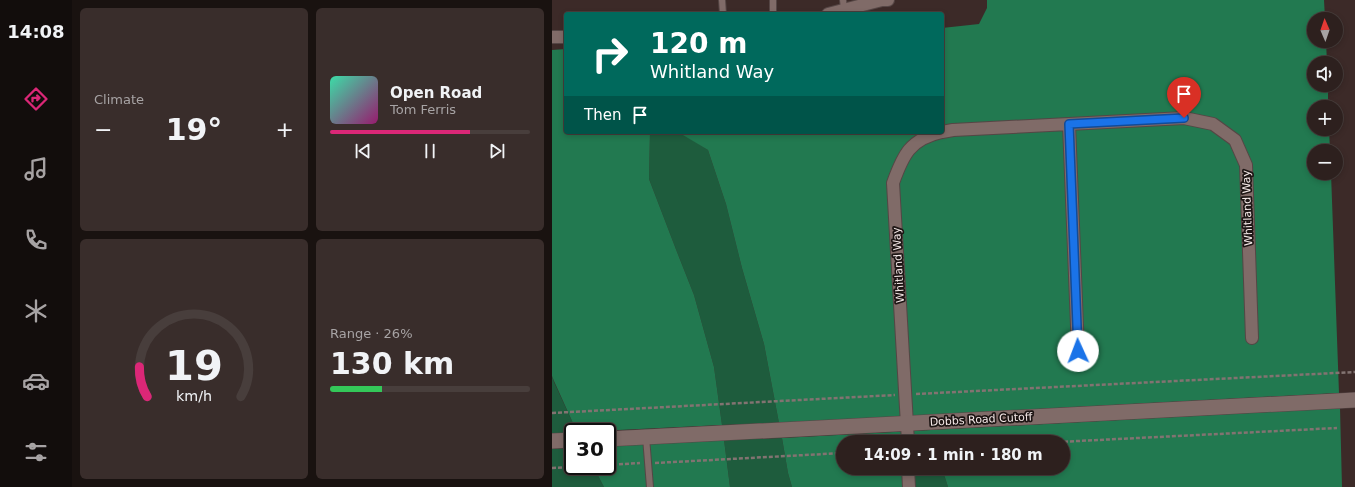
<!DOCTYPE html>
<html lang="en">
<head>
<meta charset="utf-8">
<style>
  body { margin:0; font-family:"DejaVu Sans",sans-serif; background:#392d2b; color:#f1f3f6; height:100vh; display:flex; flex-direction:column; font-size:15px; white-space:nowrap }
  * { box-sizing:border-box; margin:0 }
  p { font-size:13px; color:#a7a3a4 }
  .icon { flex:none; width:22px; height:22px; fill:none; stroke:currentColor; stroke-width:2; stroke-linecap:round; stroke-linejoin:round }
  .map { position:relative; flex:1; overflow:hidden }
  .side { display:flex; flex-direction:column; gap:8px; padding:8px; background:#191210; width:480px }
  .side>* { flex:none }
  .banner { position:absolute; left:12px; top:12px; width:380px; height:122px; border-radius:4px; box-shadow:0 2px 6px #0003,0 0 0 1px #483e3c; background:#00695c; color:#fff; overflow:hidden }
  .needle { width:26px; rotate:358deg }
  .controls { position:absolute; left:755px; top:12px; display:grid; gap:8px }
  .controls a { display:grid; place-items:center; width:36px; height:36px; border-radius:50%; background:#2d201e; box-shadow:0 2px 6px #0003,0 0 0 1px #483e3c; font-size:20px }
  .speed { position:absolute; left:12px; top:423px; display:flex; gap:8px; font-size:20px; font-weight:700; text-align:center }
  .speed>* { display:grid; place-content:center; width:52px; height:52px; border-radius:50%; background:#2d201e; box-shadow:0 2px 6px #0003,0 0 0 1px #483e3c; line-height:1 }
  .speed .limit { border:2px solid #111; border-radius:6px; background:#fff; color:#111 }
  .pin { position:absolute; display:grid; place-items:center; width:34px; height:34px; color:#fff; margin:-41px -17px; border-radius:50% 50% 50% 0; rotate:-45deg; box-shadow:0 0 4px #0007 }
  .pin .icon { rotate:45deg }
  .me { position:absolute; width:44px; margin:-22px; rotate:358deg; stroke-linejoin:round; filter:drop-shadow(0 0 3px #0008) }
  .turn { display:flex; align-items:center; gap:14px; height:84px; padding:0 20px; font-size:18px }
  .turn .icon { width:52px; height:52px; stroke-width:2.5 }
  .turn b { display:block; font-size:28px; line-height:34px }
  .then { display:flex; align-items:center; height:38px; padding:0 20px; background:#0003; gap:8px; font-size:15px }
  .big { font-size:30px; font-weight:800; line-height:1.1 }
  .side .widget { flex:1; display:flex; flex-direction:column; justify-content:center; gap:6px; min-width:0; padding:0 14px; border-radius:6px; background:#392d2b }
  .side .dial { align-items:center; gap:0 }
  .dial svg { height:104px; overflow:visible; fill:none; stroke:#483e3c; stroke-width:7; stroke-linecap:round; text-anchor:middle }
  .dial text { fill:#f1f3f6; stroke:none }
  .song { display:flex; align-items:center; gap:12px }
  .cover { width:48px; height:48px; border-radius:6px; background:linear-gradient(135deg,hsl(160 70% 55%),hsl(320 70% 35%)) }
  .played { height:4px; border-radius:2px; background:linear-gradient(90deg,#db2777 70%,#483e3c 70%) }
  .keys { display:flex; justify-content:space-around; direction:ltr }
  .heat { display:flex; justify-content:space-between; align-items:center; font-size:22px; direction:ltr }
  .charge { height:6px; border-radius:3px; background:linear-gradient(90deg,#34c759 26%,#483e3c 0) }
  .side .tiles { flex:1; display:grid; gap:8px; grid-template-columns:repeat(2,1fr) }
  .trip { position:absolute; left:284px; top:435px; width:234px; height:40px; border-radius:20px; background:#2d201e; box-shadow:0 2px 6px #0003,0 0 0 1px #483e3c; font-weight:800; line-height:40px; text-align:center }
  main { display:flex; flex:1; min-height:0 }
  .tabs { display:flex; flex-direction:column; width:72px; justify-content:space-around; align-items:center; background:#120d0c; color:#a7a3a4 }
  .tabs .icon { width:28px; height:28px }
  .tabs .on { color:#db2777 }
  .tabs b { font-size:18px; color:#f1f3f6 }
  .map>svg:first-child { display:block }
  .green { fill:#1e5c3d }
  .forest { fill:#227950 }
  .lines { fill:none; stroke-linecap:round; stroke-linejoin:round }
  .service-casing { stroke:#554645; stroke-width:8 }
  .minor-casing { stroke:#554645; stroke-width:14 }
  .tertiary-casing { stroke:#554645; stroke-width:16 }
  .path { stroke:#827371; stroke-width:2.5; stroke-dasharray:4 2; stroke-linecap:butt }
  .service { stroke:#806b68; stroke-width:6 }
  .minor { stroke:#806b68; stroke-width:12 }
  .tertiary { stroke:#806b68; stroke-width:15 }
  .route-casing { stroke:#114b97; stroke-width:10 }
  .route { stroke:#1a73e8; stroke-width:7 }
  .labels { text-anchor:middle; stroke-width:3.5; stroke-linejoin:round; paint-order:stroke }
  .street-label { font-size:11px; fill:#f5e9e8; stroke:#1d1514 }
</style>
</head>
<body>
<main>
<nav class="tabs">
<b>14:08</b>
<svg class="icon on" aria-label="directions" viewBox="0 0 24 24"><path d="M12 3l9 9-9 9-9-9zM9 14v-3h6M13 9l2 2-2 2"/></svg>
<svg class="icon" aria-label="music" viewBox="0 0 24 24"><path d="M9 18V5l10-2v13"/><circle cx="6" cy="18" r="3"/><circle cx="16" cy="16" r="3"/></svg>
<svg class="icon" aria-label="phone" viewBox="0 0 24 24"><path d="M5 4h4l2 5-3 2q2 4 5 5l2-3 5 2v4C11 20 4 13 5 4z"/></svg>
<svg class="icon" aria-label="climate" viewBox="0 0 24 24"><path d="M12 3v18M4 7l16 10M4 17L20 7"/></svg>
<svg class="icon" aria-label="car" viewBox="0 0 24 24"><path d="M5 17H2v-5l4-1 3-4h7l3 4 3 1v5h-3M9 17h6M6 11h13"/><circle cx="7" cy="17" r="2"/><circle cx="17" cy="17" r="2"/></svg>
<svg class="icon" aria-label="filters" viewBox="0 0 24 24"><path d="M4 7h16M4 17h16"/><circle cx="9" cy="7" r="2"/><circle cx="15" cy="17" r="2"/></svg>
</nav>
<section class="side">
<div class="tiles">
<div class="widget"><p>Climate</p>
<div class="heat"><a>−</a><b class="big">19°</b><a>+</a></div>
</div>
<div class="widget">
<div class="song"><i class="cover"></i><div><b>Open Road</b><p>Tom Ferris</p></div></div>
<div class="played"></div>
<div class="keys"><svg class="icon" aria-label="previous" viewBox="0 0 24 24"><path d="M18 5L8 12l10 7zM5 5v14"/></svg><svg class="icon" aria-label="pause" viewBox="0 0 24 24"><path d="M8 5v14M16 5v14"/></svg><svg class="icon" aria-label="next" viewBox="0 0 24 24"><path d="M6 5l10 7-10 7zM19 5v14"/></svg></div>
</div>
<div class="widget dial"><svg viewBox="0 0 100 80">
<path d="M14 69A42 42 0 1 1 86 69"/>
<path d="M14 69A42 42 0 0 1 8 46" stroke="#db2777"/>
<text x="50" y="56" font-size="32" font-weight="700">19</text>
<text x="50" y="72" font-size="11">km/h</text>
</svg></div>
<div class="widget"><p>Range · 26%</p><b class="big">130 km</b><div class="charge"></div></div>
</div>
</section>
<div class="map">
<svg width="803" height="487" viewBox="0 0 803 487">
  <rect width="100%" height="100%" fill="#3c2a28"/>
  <path class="green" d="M98 132H128L156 150 174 204 190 268 212 344 227 423 170 425 162 367 142 295 125 252 97 179Z
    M0 376 2 382 25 432 0 434Z
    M230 438 236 473 240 487H178L172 440Z
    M21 448V466H41L52 487H0V449Z
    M354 468H390L396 487H362Z"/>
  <path class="forest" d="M435 0H772L773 19H762V41H774L775 63H762V85H776V107H762V129H777L778 151H762V173H779L787 393 227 423 212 344 190 268 174 204 156 150 126 132H390V28L427 24 435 8Z
    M14 49V132H98L97 179 125 252 142 295 162 367 170 425 25 432 2 381 0 376V50Z
    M788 408 790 487H396L390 468H511V442H291V468H354L362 487H240L236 473 230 438Z
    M172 440 178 487H52L41 466H55V446Z"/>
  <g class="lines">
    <defs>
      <path id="service" d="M170 0 171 14
        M221 0V14
        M291 0 292 9
        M94 437 98 487"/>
      <path id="minor" d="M276 14 330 0H336
        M0 37H14
        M517 124 526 351
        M390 132 401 130 632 118 661 124 683 140 694 165 700 338
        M356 442 341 183C351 155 358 139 390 132
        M356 468 357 487"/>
      <path id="tertiary" d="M55 439 803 400
        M0 441 21 440"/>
    </defs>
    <use href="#service" class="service-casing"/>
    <use href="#minor" class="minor-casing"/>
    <use href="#tertiary" class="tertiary-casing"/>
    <path class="path" d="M364 394 803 372
      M0 413 343 395
      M506 442 785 428
      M103 463 291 453
      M55 465 88 463
      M0 468 37 466"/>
    <use href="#service" class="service"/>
    <use href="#minor" class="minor"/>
    <use href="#tertiary" class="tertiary"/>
  </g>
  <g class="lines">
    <defs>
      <path id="route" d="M526 351 517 124 632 118"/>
    </defs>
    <use href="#route" class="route-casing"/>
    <use href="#route" class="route"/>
  </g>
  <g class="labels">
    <g class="street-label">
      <text transform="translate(695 208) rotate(-92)" y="4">Whitland Way</text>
      <text transform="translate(346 265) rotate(-93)" y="4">Whitland Way</text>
      <text transform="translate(429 419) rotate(-3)" y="4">Dobbs Road Cutoff</text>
    </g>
  </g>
</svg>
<div class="controls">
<a><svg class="needle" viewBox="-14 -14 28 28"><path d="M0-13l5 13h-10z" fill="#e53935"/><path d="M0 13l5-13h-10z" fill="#a7a3a4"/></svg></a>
<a><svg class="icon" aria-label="sound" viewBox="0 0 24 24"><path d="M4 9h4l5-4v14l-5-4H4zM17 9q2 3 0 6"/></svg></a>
<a>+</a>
<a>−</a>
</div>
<div class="speed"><div class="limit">30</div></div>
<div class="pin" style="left:632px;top:118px;background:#d93025"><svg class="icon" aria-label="arrive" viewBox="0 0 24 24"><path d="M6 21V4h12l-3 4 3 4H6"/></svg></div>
<svg class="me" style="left:526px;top:351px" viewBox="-20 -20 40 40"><circle r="19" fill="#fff"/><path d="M0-13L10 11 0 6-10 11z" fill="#1a73e8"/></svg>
<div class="trip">14:09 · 1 min · 180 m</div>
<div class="banner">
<div class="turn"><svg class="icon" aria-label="right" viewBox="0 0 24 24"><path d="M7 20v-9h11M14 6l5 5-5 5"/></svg><div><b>120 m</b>Whitland Way</div></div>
<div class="then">Then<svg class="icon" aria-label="arrive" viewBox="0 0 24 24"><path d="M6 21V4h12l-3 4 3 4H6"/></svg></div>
</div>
</div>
</main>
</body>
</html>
